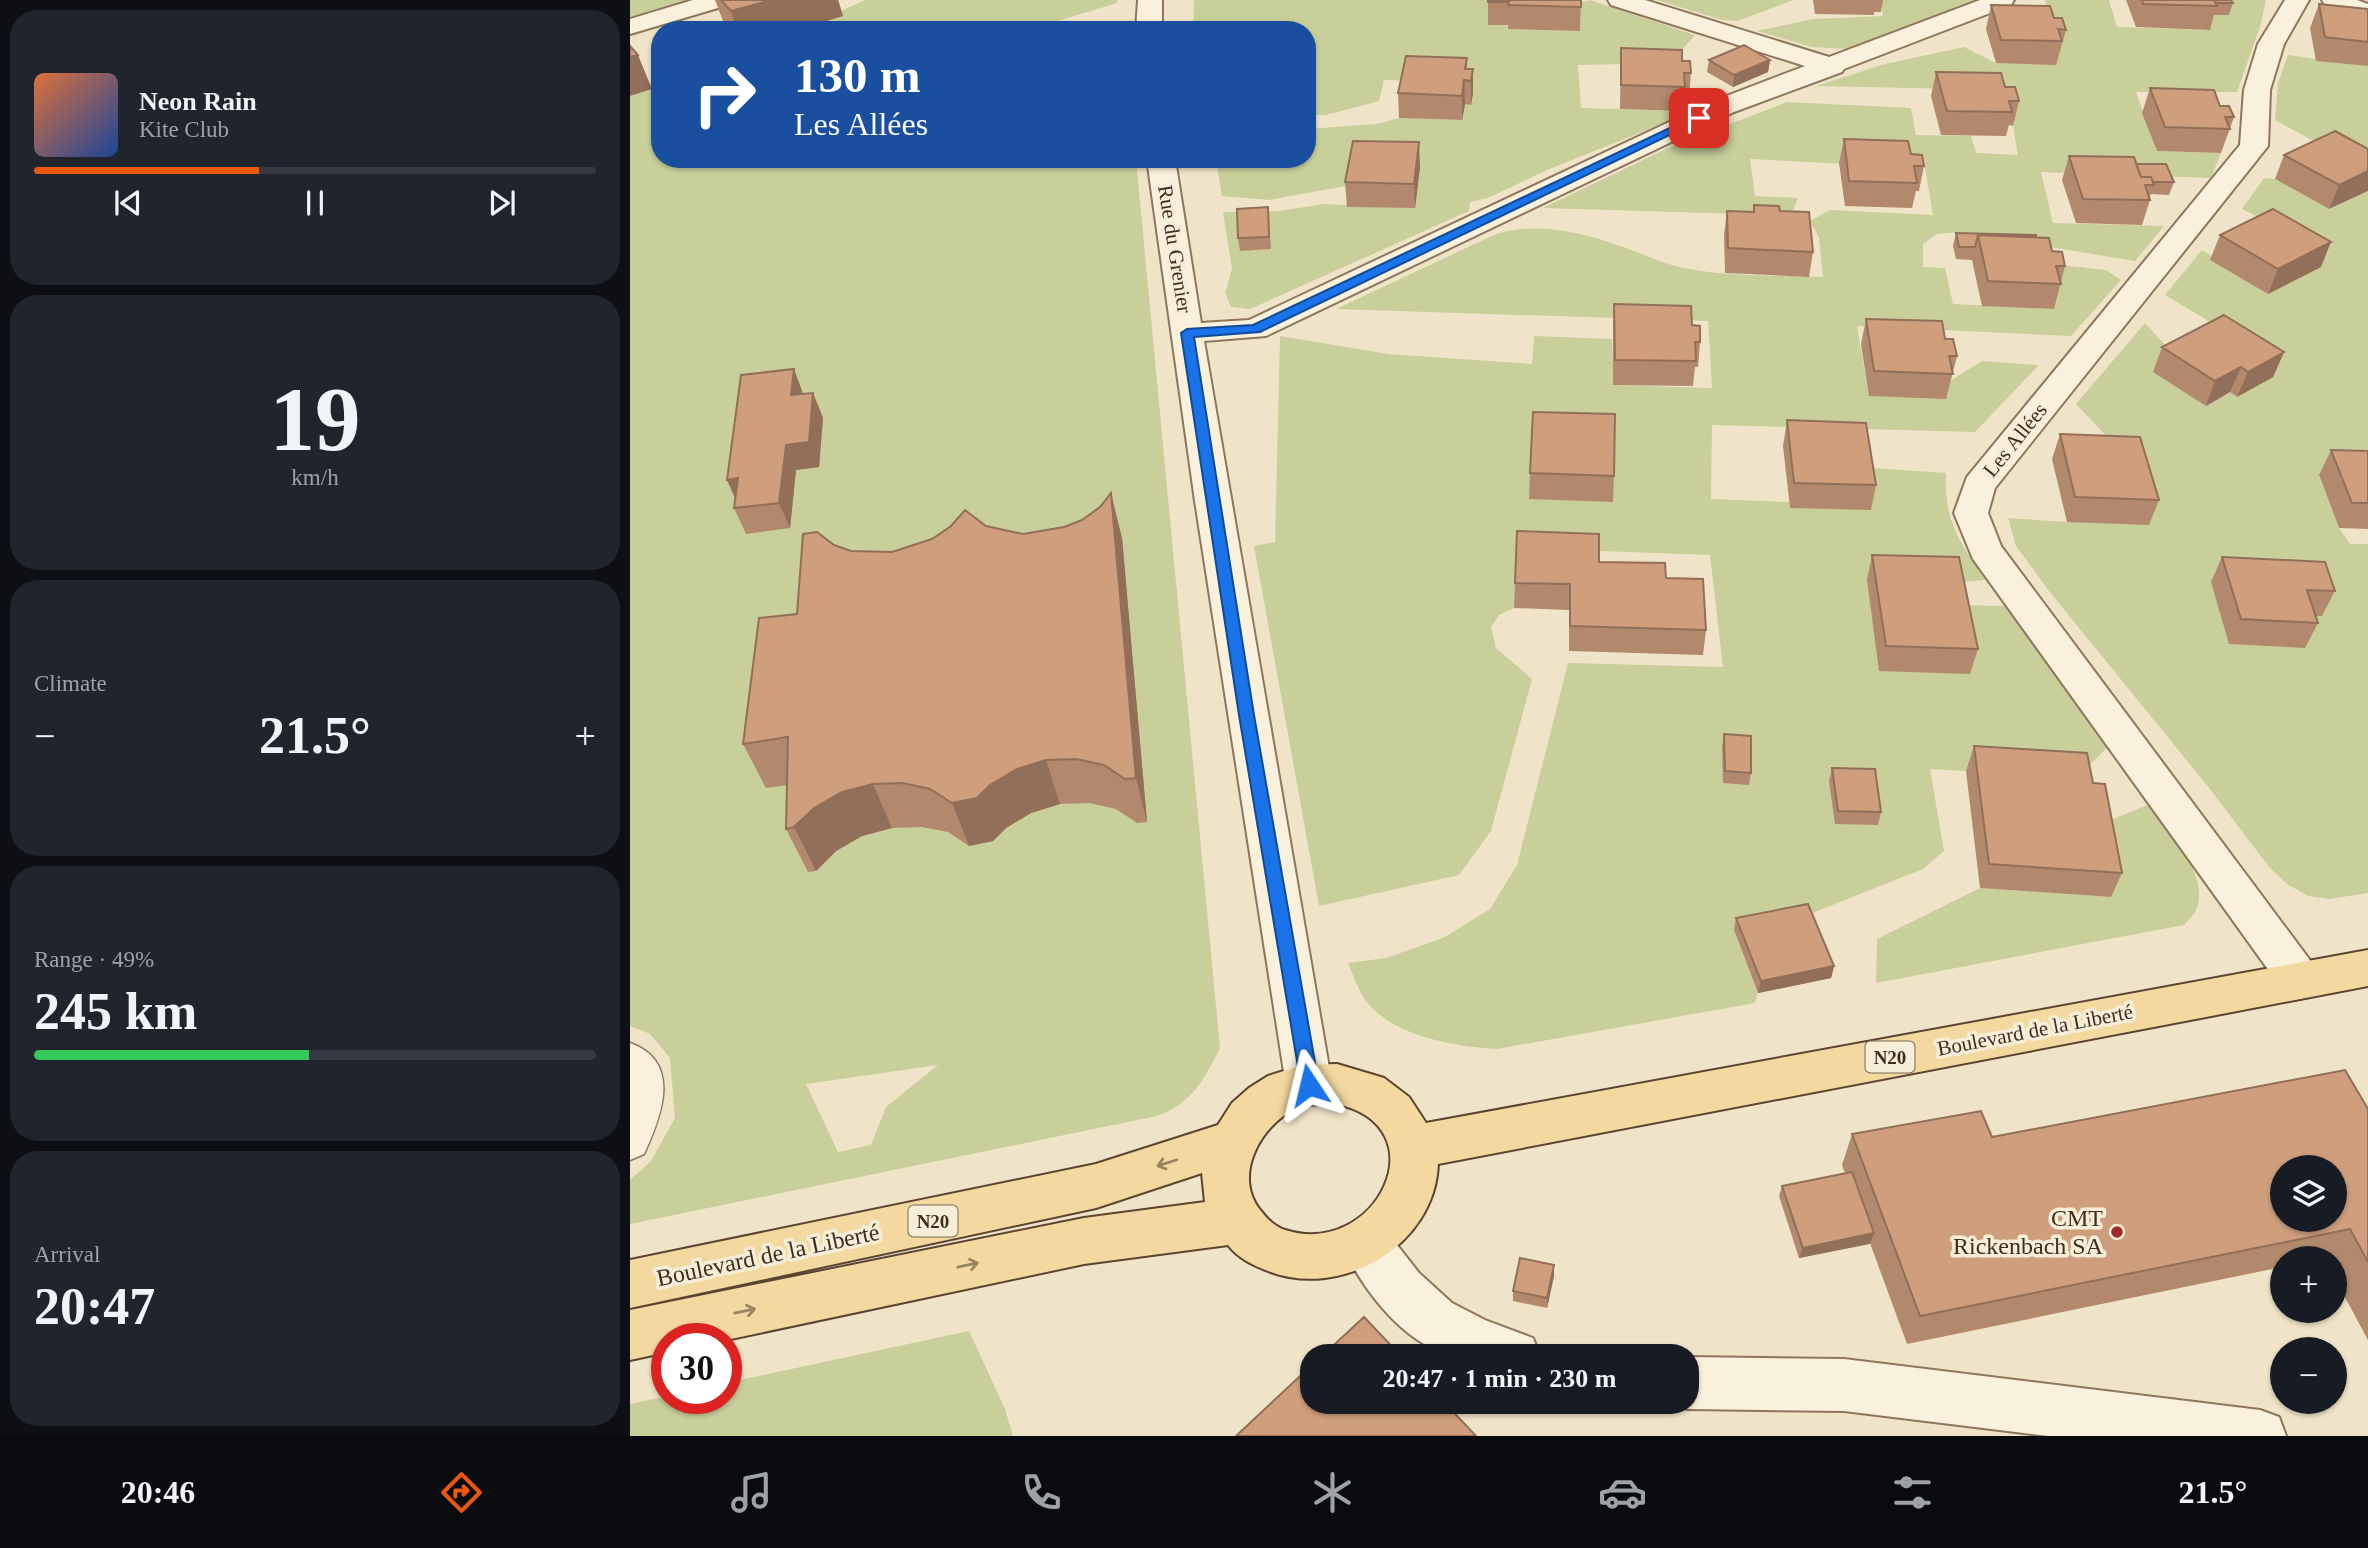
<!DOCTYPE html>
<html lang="en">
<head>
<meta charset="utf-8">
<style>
  body { margin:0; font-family:Georgia,serif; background:#20242c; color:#f1f3f6; height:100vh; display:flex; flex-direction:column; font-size:26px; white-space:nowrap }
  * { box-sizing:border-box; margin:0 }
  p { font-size:23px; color:#9ea1a6 }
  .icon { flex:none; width:38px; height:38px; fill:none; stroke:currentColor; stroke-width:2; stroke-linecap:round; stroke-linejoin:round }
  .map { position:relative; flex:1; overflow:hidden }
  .drawer { display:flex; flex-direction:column; gap:10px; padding:10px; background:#0d0f14; width:630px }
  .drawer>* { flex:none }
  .banner { position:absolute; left:21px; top:21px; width:665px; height:147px; border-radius:28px; box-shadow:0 2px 5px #0004; background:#1a4fa0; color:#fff; overflow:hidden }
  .tools { position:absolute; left:1640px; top:1155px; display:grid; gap:14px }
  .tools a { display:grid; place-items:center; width:77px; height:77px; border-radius:50%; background:#171b24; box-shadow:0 2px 5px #0004; font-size:35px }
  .speed { position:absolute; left:21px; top:1323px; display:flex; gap:14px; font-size:35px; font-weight:700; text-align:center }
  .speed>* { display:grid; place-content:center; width:91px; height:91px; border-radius:50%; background:#171b24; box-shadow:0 2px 5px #0004; line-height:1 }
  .speed .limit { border:10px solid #d22; background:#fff; color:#111 }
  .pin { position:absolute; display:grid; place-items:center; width:60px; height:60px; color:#fff; margin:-30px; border-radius:14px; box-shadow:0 4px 10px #0006 }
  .me { position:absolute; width:77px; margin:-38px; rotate:350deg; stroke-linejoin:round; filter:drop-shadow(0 0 5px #0008) }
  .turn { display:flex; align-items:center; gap:24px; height:147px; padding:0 28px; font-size:32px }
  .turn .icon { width:91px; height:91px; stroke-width:2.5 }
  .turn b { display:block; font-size:49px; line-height:60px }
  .big { font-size:52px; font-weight:800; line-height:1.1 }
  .drawer .tile { flex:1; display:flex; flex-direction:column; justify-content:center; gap:10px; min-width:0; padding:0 24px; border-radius:28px; background:#20242c }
  .drawer .dial { align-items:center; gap:0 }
  .dial b { font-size:91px; line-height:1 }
  .song { display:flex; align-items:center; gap:21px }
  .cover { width:84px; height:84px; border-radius:10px; background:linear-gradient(135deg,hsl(20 70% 55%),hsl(220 70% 35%)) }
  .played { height:7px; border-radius:4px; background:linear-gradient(90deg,#ea580c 40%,#363941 40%) }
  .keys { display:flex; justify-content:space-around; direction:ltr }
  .heat { display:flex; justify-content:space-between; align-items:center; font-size:38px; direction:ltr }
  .charge { height:10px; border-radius:5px; background:linear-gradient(90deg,#34c759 49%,#363941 0) }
  .trip { position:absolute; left:670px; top:1344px; width:399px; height:70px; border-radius:28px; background:#171b24; box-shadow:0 2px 5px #0004; font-weight:800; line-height:70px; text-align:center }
  .dock { display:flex; height:112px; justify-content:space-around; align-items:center; background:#090b0e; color:#9ea1a6 }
  .dock .icon { width:49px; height:49px }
  .dock .selected { color:#ea580c }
  .dock b { font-size:32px; color:#f1f3f6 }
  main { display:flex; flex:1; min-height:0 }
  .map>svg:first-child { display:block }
  .green { fill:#c9cf9b; fill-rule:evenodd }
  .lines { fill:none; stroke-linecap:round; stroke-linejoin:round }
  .service-casing { stroke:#8d765c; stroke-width:3 }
  .minor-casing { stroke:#8d765c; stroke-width:4 }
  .primary-casing { stroke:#5b4430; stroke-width:4 }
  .service { fill:#faf1dc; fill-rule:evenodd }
  .minor { fill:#faf1dc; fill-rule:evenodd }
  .primary { fill:#f3d9a0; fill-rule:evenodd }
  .wall { fill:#b2896c }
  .shaded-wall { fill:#916f58 }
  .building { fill:#cf9f7d; stroke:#916f58; stroke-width:2; fill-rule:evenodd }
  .oneway { stroke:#988460 }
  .route { fill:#1a73e8; stroke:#114b97; stroke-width:2 }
  .poi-dot { fill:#9e2a2b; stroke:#f7eed8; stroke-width:2.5 }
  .labels { text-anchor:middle; stroke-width:7; stroke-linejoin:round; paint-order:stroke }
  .shield { fill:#f7eed8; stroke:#756857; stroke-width:2 }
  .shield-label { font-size:19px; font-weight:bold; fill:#3d2e20 }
  .street-label { font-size:21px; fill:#3d2e20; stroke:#f7eed8 }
  .near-poi-label { font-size:24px; fill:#3d2e20; stroke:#f7eed8; text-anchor:end }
  .near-street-label { font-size:24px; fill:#3d2e20; stroke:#f7eed8 }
</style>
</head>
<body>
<main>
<section class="drawer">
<div class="tile">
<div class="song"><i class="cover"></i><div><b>Neon Rain</b><p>Kite Club</p></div></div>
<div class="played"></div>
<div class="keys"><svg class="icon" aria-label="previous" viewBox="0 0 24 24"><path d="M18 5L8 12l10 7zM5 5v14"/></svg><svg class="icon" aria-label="pause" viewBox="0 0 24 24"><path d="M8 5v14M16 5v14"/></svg><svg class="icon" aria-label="next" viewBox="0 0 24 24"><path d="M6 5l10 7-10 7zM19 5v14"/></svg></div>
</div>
<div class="tile dial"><b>19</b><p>km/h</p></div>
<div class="tile"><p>Climate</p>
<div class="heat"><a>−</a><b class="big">21.5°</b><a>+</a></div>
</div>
<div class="tile"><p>Range · 49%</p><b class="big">245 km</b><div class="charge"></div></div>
<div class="tile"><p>Arrival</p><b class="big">20:47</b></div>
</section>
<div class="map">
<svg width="1738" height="1436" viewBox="0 0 1738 1436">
  <rect width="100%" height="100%" fill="#f0e4c8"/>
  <path class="green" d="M0 0H58L0 17Z
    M235 0H487V3L398 30H166L212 16 209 12Z
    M564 0H862L879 29 950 31 951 2 960 0 1065 35 1050 52 996 64 948 65 951 108 1052 111 1044 119 917 170 860 197 840 202 839 211 620 309 601 307 595 293 602 269 593 212 649 211 694 204 784 208 721 185 639 200 592 196 586 159H677V129L747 124 769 118 832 120 837 82 754 80 749 101 696 115H677V30H563Z
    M1027 0H1163L1108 21 1092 20Z
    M1251 0H1344L1218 49 1182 47 1127 31 1183 19 1253 16Z
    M1415 0H1479L1487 27 1579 30 1573 15 1592 0H1636L1630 27 1607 92H1506L1527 151 1591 153 1581 178 1411 172 1423 223 1534 226 1505 261 1329 232 1307 234 1293 244V267L1315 268 1323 304 1424 309 1412 263 1476 270 1491 280 1441 336 1227 326 1239 396 1320 381 1352 361 1409 365 1345 432 1082 425 1081 499 1159 502 1160 508 1243 468 1316 473C1314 522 1329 540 1355 580L1322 583 1327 605 1374 606 1481 744 1447 777 1300 769 1314 851 1293 869 1175 916 1104 930 1128 993 1125 1003 867 1049C826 1047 759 1036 734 998 727 988 723 974 718 963L756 958 813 938 860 909 887 865 938 663 1093 667 1080 555 889 548 884 608 869 615 861 627 866 648 902 679 861 831 829 875 689 906 624 546 645 542 650 336 758 354 902 364 904 336 982 339 984 385 1082 388 1078 321 706 309 866 234C904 222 950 232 987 245 1010 252 1030 263 1053 268 1099 277 1147 275 1193 277L1189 238 1180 221 1200 210 1303 215 1295 168 1120 159 1125 196 1168 198 1163 210 1143 215 913 208 1038 148 1157 102 1281 108 1286 135 1341 136 1346 153 1388 155 1383 126 1371 90 1186 86 1255 64 1334 47 1366 63 1426 42Z
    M1658 55 1738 66V171L1645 120 1648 83Z
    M30 81V159H506L590 1048C574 1080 562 1103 527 1116L0 1224V1180L21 1161 45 1118 40 1058 20 1034 0 1026V96L21 89 18 85ZM308 1065 256 1107 241 1145 208 1152 176 1084Z
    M1634 178 1645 179 1699 209 1738 191V477L1689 476 1709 528 1720 544H1738V893L1699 899 1678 896 1657 884 1639 867 1580 789 1419 591 1386 546 1378 518 1437 522 1501 462 1446 404 1515 323 1548 359 1575 406 1600 392 1607 397 1587 326 1535 295 1572 250 1585 258 1634 220 1612 209Z
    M1520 804C1538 829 1583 879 1565 912 1562 917 1557 921 1554 925L1246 983 1247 939 1350 888 1481 897 1468 825Z
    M339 1331 375 1409 383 1436H0V1404L37 1396V1398H96V1383Z"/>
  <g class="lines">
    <defs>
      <path id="service" d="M0 1043C53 1062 31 1117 14 1154L0 1160Z"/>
      <path id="minor" d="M63 0H101L98 5 0 34V19Z
        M508 0H532V30H506Z
        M978 0H1015L1199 57 1350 0H1384L1381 5 1214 69 1212 72 1104 112 636 336 574 341 702 1085 695 1099 679 1105 663 1099 656 1085 565 501 517 159H545L571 323 619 320 1086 100 1175 66 981 5Z
        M1655 0H1679L1654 44 1640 90 1638 146 1365 488 1358 513 1371 546 1685 967 1692 980 1685 993 1670 999 1655 993 1343 559 1324 513 1337 477 1610 145 1614 90 1628 44Z
        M1692 0H1727L1738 4V19L1695 5Z
        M736 1221 753 1227 789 1273 822 1303 855 1320 903 1338 910 1356C890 1356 834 1360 818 1355 771 1340 731 1288 712 1244L719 1227Z
        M1057 1357 1214 1359 1630 1410 1649 1417 1656 1436H1418L1214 1411 1057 1409 1040 1402H1057Z"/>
      <path id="primary" d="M1738 950V986L808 1164C805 1245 712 1300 638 1271 623 1265 609 1259 598 1245L454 1264 96 1340 37 1339V1352L0 1360V1310L454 1218 575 1202 572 1173 466 1208 0 1308V1260L466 1164 588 1125 602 1103 619 1088 638 1076 673 1065 707 1064 754 1078 779 1097 796 1123ZM707 1104C811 1127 746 1259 655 1230 645 1227 637 1219 631 1211 602 1177 630 1126 665 1109 677 1103 694 1104 707 1104Z"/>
    </defs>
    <use href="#service" class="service-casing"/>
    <use href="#minor" class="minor-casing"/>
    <use href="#primary" class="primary-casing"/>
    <use href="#service" class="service"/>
    <use href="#minor" class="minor"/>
    <use href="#primary" class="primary"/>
  </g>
  <path class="wall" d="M85 0H208L213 16 166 30H100L93 21Z
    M858 0H951L950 31 878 29V25H858Z
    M1183 0H1253L1251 12H1244V15L1185 14Z
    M1496 0H1601L1603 3 1599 15H1584L1580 30 1506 27Z
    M1689 4 1738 9V66L1686 61 1680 28Z
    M1361 5 1424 18 1436 30 1426 65 1366 63 1356 29Z
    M991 48 1052 61 1061 73 1059 98 1054 97 1052 111 990 109Z
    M837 58V69H843V93L841 105 835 104 832 120 769 118 768 93Z
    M1079 60H1140L1138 72 1103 87 1077 72Z
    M1306 72 1375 87 1389 101 1383 126 1379 125 1376 136 1311 135 1301 96Z
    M1520 88 1590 106 1604 117 1591 153 1527 151 1512 113Z
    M1214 139 1281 154 1294 166 1289 191H1286L1282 208 1215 206 1209 163Z
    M1738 149 1699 209 1645 179 1654 155Z
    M1439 156 1506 164 1544 182 1539 195 1521 194 1519 198 1520 200 1512 225 1446 223 1432 180Z
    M790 167 785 208 717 207 715 182Z
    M1124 205 1183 252 1179 277 1095 273 1094 235 1097 211H1123Z
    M639 219 641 249 610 251 608 238Z
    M1326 233 1406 237 1422 251 1435 266 1424 309 1352 306 1342 260 1326 259 1323 246Z
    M1590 235 1691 267 1638 294 1580 260Z
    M984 304 1062 325 1070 342 1068 367H1065L1063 386 983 385V329Z
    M1236 319 1315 339 1327 356 1316 399 1239 396 1231 344Z
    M1532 347 1654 352 1643 377 1607 397 1600 392 1576 406 1523 372Z
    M164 369 173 394 183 393 193 418 189 467 166 470 160 528 116 534 104 508Z
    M1157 420 1246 485 1241 510 1160 508 1153 446Z
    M1430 434 1529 500 1519 525 1437 522 1422 459Z
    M1701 450 1738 451V529L1709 528 1689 475Z
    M900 473 984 476 983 502 899 499Z
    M356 526 393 534 492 538 517 822 507 823 486 809 459 803 430 804 401 813 376 828 363 841 339 846 318 832 292 827 262 828 232 836 206 851 186 871 178 872 156 829 157 785 136 788 113 744 167 614 204 545 221 551 262 552Z
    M1242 555 1348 649 1340 674 1249 671 1237 580Z
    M1592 557 1705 591 1692 616H1686L1688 623 1675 648 1599 644 1581 582Z
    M969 562 1036 578 1076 630 1073 655 939 651V610L884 608 885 583Z
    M1094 734 1121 773 1119 785 1093 783 1092 747Z
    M1344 746 1463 783 1492 873 1481 897 1350 888 1336 771Z
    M1202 768 1251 812 1248 825 1205 824 1199 781Z
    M1106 918 1204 966 1201 978 1128 993 1104 930Z
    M1738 1109V1340L1704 1277V1258H1652V1267L1277 1344 1240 1243 1169 1258 1149 1196 1152 1186 1215 1173 1212 1165 1222 1134 1362 1137Z
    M924 1265V1276L917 1308 883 1301V1291Z"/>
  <path class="shaded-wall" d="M141 0H208L213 16 166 30H107L101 11Z
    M8 55 22 89 0 96V57Z
    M1140 60 1138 72 1103 87 1104 75Z
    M843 69V93L841 105V81Z
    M834 80 835 104 832 120V96Z
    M789 142 790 167 785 208 784 184Z
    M1738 171V191L1699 209 1709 185Z
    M1701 242 1691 267 1638 294 1648 269Z
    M1654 352 1643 377 1607 397 1618 372Z
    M1611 367 1600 392 1576 406 1585 381Z
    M164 369 173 394 161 395Z
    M183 393 193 418 189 467 166 470 160 528 149 503 156 445Z
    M108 478V505L97 480Z
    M481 493 492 538 517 822 506 778Z
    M416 760 430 804 401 813 376 828 363 841 339 846 322 803 360 785 387 769Z
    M243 784 262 828 232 836 206 851 186 871 164 827 184 808 212 792Z
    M1204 966 1201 978 1128 993 1131 981Z
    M1244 1233 1240 1244 1169 1258 1173 1248Z
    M924 1265V1276L917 1308V1298Z"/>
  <path class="building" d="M91 0H141L101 11Z
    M858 0H951V7L878 5 879 2H858Z
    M1512 0H1584L1587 6 1513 4Z
    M1584 0H1601L1603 3H1586Z
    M1689 4 1738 9V42L1695 37Z
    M1361 5 1420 6 1424 18H1432L1436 30 1428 29 1432 41 1371 40Z
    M1114 45 1140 60 1104 75 1079 60Z
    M0 46 8 55 0 57Z
    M991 48 1052 50V61H1060L1061 73H1054L1055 87 991 85Z
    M776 56 837 58 835 69H843L841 81 834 80 832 96 768 93Z
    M1306 72 1371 73 1375 87H1385L1389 101H1379L1382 112 1317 111Z
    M1520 88 1584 90 1590 106H1599L1604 117H1595L1600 129 1535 127Z
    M1705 131 1738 149V171L1709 185 1654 155Z
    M1214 139 1278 141 1281 154 1292 155 1294 166H1284L1287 183 1219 181Z
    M723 141 789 142 784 184 715 182Z
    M1439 156 1504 157 1511 177H1521L1524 185H1515L1520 200 1453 199Z
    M1506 164H1536L1544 182H1523L1521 177H1511Z
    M1124 205 1149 206 1150 211 1179 212 1183 252 1098 248 1097 211 1124 212Z
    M638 207 639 237 608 238 607 209Z
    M1643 209 1701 242 1648 269 1590 235Z
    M1326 233 1406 235V237L1348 235 1345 247H1329Z
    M1348 235 1419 238 1422 251 1432 252 1435 266H1426L1431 284 1358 281Z
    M984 304 1061 306 1062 325 1070 326V342H1065L1066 361 985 360Z
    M1594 315 1654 352 1618 372 1611 367 1585 381 1532 347Z
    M1236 319 1312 321 1315 339H1323L1327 356H1319L1323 374 1244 371Z
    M164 369 161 395 183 393 179 442 156 445 149 503 104 508 108 478 97 480 111 375Z
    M903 412 985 414 984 476 900 473Z
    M1157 420 1236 423 1246 485 1164 483Z
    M1430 434 1510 437 1529 500 1445 497Z
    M1701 450 1738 451V503H1722Z
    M481 493 506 778 495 779 474 765 446 759 416 760 387 769 360 785 347 798 322 803 300 789 273 783 243 784 212 792 184 808 164 827 156 829 158 737 113 744 129 618 167 614 173 534 187 532 204 545 221 551 262 552 302 539 321 526 335 510 356 526 393 534 434 527 452 520 470 507Z
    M887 531 969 534V562L1035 563 1036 578 1073 579 1076 630 940 626V584L885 583Z
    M1242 555 1329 557 1348 649 1256 646Z
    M1592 557 1695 562 1705 591 1677 590 1688 623 1611 619Z
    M1094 734 1121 736V773L1095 771Z
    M1344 746 1457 753 1463 783 1475 784 1492 873 1359 864Z
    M1202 768 1245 769 1251 812 1208 811Z
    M1178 904 1204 966 1131 981 1106 918Z
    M1715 1070 1738 1109V1262L1720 1229 1290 1316 1222 1134 1351 1111 1362 1137ZM1652 1167H1704V1220H1652Z
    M1222 1172 1244 1233 1173 1248 1152 1186Z
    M890 1258 924 1265 917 1298 883 1291Z
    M734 1317 771 1356H692Z
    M682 1365V1402H814L846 1436H606Z"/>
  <defs><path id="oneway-shaft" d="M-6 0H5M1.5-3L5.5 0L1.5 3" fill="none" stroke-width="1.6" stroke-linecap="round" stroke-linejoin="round" transform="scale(1.75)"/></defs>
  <g class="oneway">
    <use href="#oneway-shaft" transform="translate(537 1163) rotate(162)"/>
    <use href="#oneway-shaft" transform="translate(338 1265) rotate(-12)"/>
    <use href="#oneway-shaft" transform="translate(115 1311) rotate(-12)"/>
  </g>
  <path class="route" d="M1065 116 1075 118 630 332 564 337 624 715 689 1085 686 1091 679 1093 672 1091 609 715 551 333 557 329 623 325Z"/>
  <circle class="poi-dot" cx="1487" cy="1232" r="7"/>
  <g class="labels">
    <g class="shield">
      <rect x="1235.5" y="1041.5" width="49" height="31" rx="5"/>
      <rect x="278.5" y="1205.5" width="49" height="31" rx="5"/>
    </g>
    <g class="shield-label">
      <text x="1260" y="1064">N20</text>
      <text x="303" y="1228">N20</text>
    </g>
    <g class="street-label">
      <text transform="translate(545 249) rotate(81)" y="7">Rue du Grenier</text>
      <text transform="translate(1385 440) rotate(-51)" y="7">Les Allées</text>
      <text transform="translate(1405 1030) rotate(-11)" y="7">Boulevard de la Liberté</text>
    </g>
    <g class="near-poi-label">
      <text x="1473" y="1226">CMT<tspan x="1473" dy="28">Rickenbach SA</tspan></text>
    </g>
    <g class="near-street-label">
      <text transform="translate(138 1255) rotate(-12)" y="8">Boulevard de la Liberté</text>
    </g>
  </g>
</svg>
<div class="tools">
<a><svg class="icon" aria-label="layers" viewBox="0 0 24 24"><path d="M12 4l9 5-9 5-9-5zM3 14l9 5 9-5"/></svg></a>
<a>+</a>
<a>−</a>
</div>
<div class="speed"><div class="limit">30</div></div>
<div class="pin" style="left:1069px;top:118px;background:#d93025"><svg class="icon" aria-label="arrive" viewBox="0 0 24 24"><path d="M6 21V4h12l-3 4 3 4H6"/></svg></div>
<svg class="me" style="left:679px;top:1085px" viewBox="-20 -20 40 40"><path d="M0-17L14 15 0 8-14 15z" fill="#1a73e8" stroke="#fff" stroke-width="4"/></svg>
<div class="trip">20:47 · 1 min · 230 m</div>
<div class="banner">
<div class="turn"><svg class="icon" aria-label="right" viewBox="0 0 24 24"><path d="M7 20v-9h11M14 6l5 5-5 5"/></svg><div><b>130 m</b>Les Allées</div></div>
</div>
</div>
</main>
<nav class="dock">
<b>20:46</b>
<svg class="icon selected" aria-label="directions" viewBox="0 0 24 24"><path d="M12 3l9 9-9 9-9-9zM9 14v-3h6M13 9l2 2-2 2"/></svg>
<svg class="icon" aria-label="music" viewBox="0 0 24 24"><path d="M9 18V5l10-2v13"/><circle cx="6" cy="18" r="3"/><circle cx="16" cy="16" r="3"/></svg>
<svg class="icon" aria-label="phone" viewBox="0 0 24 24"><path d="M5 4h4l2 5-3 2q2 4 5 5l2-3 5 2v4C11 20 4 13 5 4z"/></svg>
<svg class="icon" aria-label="climate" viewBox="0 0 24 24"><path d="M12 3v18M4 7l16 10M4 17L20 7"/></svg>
<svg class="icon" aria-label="car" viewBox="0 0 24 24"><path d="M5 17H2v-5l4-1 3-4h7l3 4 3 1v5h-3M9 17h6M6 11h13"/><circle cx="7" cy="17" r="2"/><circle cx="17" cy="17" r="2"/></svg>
<svg class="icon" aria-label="filters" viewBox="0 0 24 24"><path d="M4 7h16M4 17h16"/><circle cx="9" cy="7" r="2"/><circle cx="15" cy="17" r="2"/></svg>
<b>21.5°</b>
</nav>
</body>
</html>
